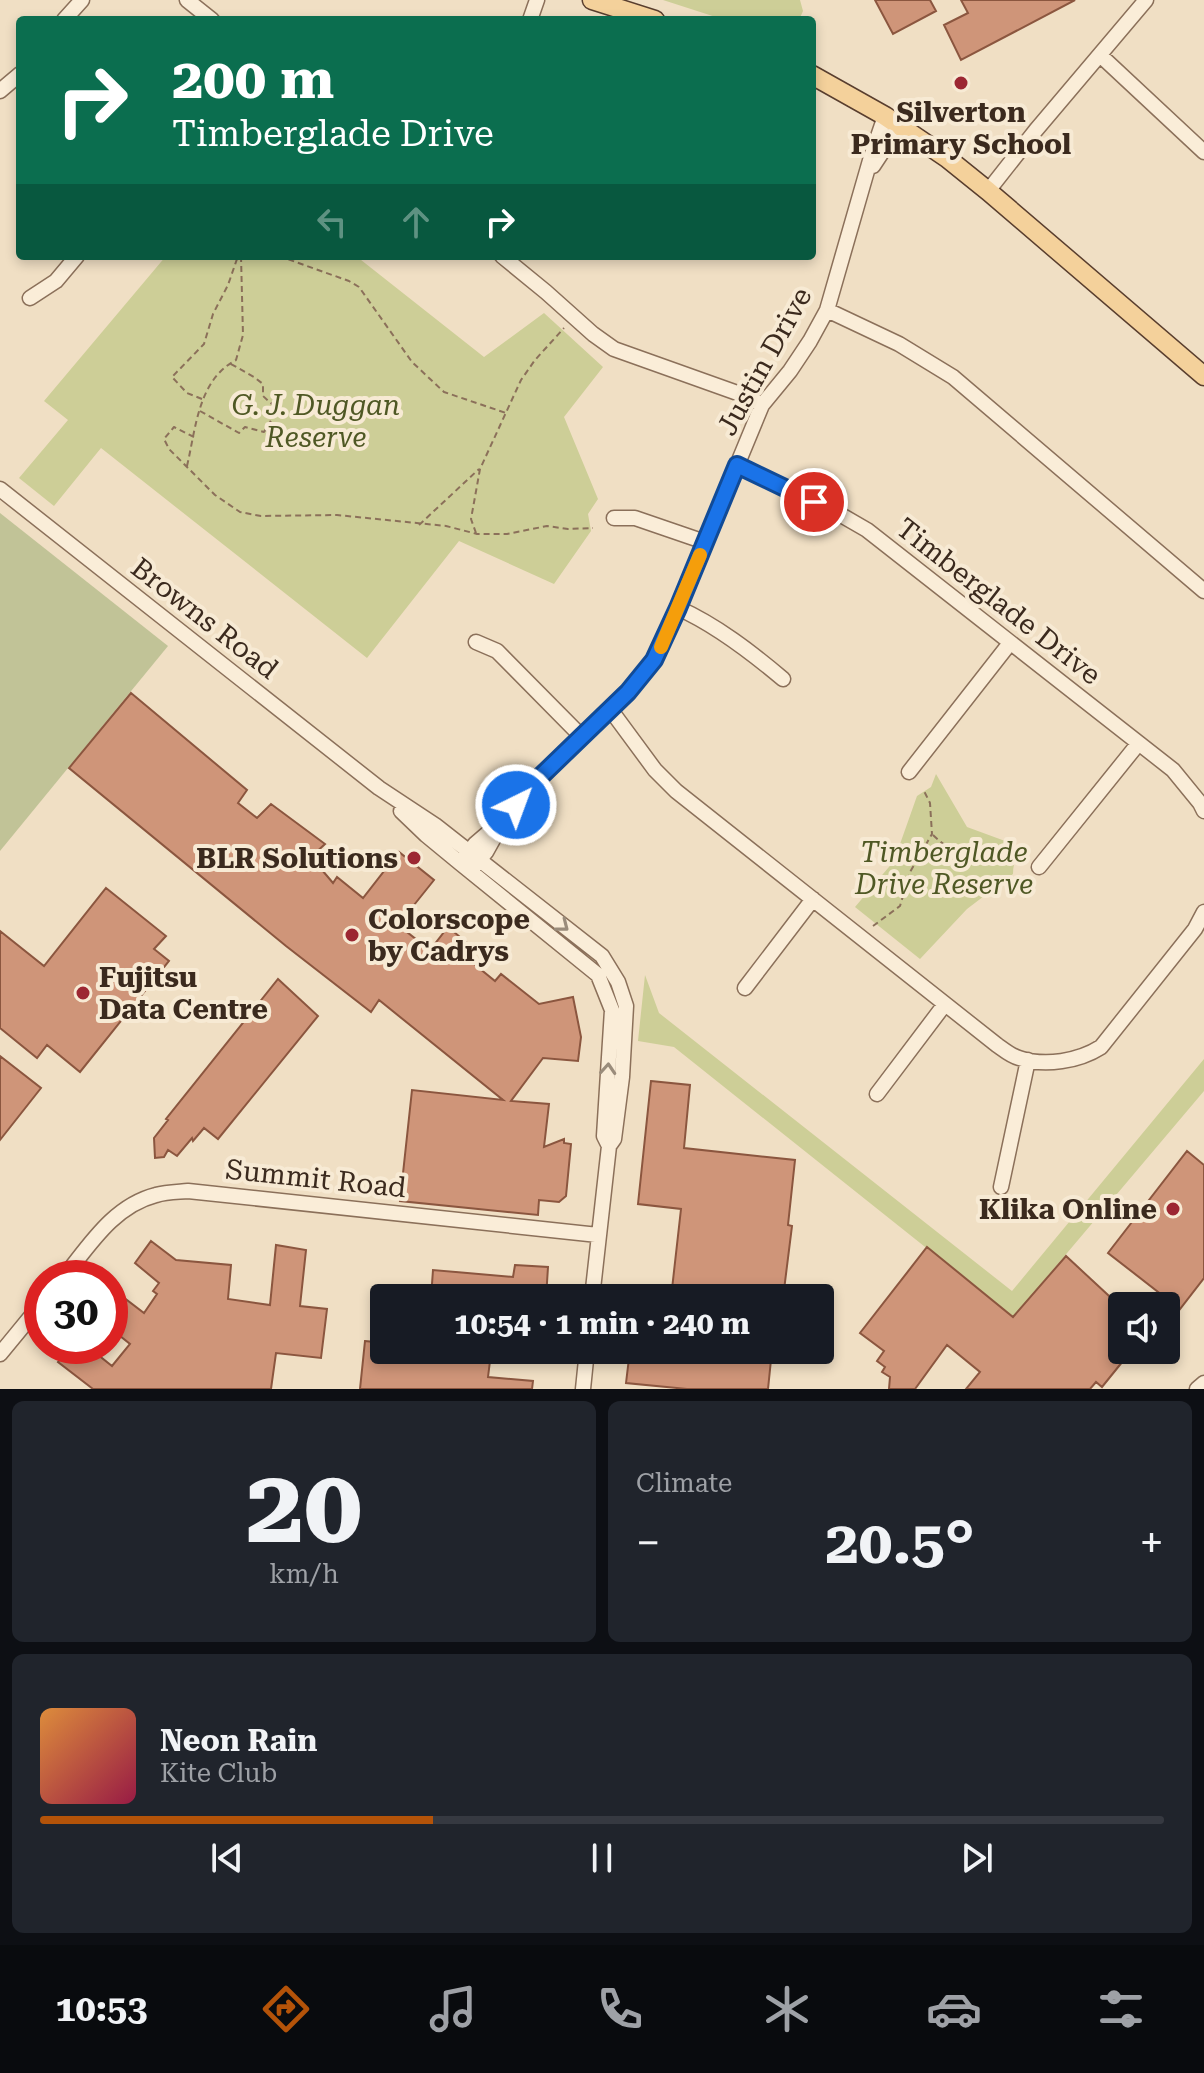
<!DOCTYPE html>
<html lang="en">
<head>
<meta charset="utf-8">
<style>
  body { margin:0; font-family:"Roboto Serif",serif; background:#20242c; color:#f1f3f6; height:100vh; display:flex; flex-direction:column; font-size:30px; white-space:nowrap }
  * { box-sizing:border-box; margin:0 }
  p { font-size:26px; color:#9ea1a6 }
  .icon { flex:none; width:44px; height:44px; fill:none; stroke:currentColor; stroke-width:2; stroke-linecap:round; stroke-linejoin:round }
  .map { position:relative; height:1389px; overflow:hidden }
  .drawer { display:flex; flex-direction:column; gap:12px; padding:12px; background:#0d0f14; flex:1 }
  .drawer>* { flex:none }
  .guide { position:absolute; left:16px; top:16px; width:800px; height:244px; border-radius:8px; box-shadow:0 4px 12px #0003; background:#0b6e4f; color:#fff; overflow:hidden }
  .buttons { position:absolute; left:1108px; top:1292px; display:grid; gap:16px }
  .buttons a { display:grid; place-items:center; width:72px; height:72px; border-radius:8px; background:#171b24; box-shadow:0 4px 12px #0003; font-size:40px }
  .speed { position:absolute; left:24px; top:1260px; display:flex; gap:16px; font-size:40px; font-weight:700; text-align:center }
  .speed>* { display:grid; place-content:center; width:104px; height:104px; border-radius:50%; background:#171b24; box-shadow:0 4px 12px #0003; line-height:1 }
  .speed .limit { border:12px solid #d22; background:#fff; color:#111 }
  .pin { position:absolute; display:grid; place-items:center; width:68px; height:68px; color:#fff; margin:-34px; border:4px solid #fff; border-radius:50%; box-shadow:0 2px 8px #0007 }
  .me { position:absolute; width:88px; margin:-44px; rotate:42deg; stroke-linejoin:round; filter:drop-shadow(0 0 6px #0008) }
  .turn { display:flex; align-items:center; gap:28px; height:168px; padding:0 24px; font-size:36px }
  .turn .icon { width:104px; height:104px; stroke-width:2.5 }
  .turn b { display:block; font-size:56px; line-height:68px }
  .lanes { display:flex; align-items:center; height:76px; padding:0 24px; background:#0003; justify-content:center; gap:40px; direction:ltr }
  .lanes .off { opacity:.35 }
  .big { font-size:60px; font-weight:700; line-height:1.1 }
  .drawer .tile { flex:1; display:flex; flex-direction:column; justify-content:center; gap:12px; min-width:0; padding:0 28px; border-radius:12px; background:#20242c }
  .drawer .dial { align-items:center; gap:0 }
  .dial b { font-size:104px; line-height:1 }
  .song { display:flex; align-items:center; gap:24px }
  .cover { width:96px; height:96px; border-radius:12px; background:linear-gradient(135deg,hsl(30 70% 55%),hsl(340 70% 35%)) }
  .played { height:8px; border-radius:4px; background:linear-gradient(90deg,#b45309 35%,#363941 35%) }
  .keys { display:flex; justify-content:space-around; direction:ltr }
  .heat { display:flex; justify-content:space-between; align-items:center; font-size:44px; direction:ltr }
  .drawer .tiles { flex:1; display:grid; gap:12px; grid-template-columns:1fr 1fr }
  .tile:last-child { grid-column:span 2 }
  .trip { position:absolute; left:370px; top:1284px; width:464px; height:80px; border-radius:8px; background:#171b24; box-shadow:0 4px 12px #0003; font-weight:700; line-height:80px; text-align:center }
  .menu { display:flex; height:128px; justify-content:space-around; align-items:center; background:#090b0e; color:#9ea1a6 }
  .menu .icon { width:56px; height:56px }
  .menu .active { color:#b45309 }
  .menu b { font-size:36px; color:#f1f3f6 }
  .map>svg:first-child { display:block }
  .green { fill:#cdce97 }
  .cemetery { fill:#c1c397 }
  .building { fill:#cf9579; stroke:#8b563f; stroke-width:2 }
  .lines { fill:none; stroke-linecap:round; stroke-linejoin:round }
  .minor-casing { stroke:#8b705a; stroke-width:17 }
  .major-casing { stroke:#593e2e; stroke-width:21 }
  .path { stroke:#8b705a; stroke-width:2; stroke-dasharray:6 4; stroke-linecap:butt }
  .minor { stroke:#faedd8; stroke-width:14 }
  .major { stroke:#f4d19b; stroke-width:18 }
  .oneway { stroke:#9a8c7b }
  .route-casing { stroke:#114b97; stroke-width:20 }
  .route { stroke:#1a73e8; stroke-width:14 }
  .slow { stroke:#f59e0b; stroke-width:14 }
  .poi-dot { fill:#9c2732; stroke:#f7ead4; stroke-width:3 }
  .labels { text-anchor:middle; stroke-width:8; stroke-linejoin:round; paint-order:stroke }
  .poi-label { font-size:28px; font-weight:bold; fill:#3b2a1e; stroke:#f7ead4; text-anchor:end }
  .street-label { font-size:28px; fill:#3b2a1e; stroke:#f7ead4 }
  .park-label { font-size:28px; font-style:italic; fill:#4f5824; stroke:#f7ead4 }
</style>
</head>
<body>
<div class="map">
<svg width="1204" height="1389" viewBox="0 0 1204 1389">
  <rect width="100%" height="100%" fill="#f0dfc4"/>
  <path class="green" d="M663 0H800L803 11 799 20H725Z
    M166 256H356L484 357 544 313 603 367 564 417 598 499 588 514 591 531 554 584 459 541 367 658 101 448 54 506 19 478 68 420 44 401Z
    M936 774 967 827 1024 848C1016 855 1013 864 1013 874L967 909 920 959 855 907 894 861 917 796 931 787Z
    M645 975 659 1013 1012 1291 1204 1059V1091L1013 1317 674 1047 638 1041Z"/>
  <path class="cemetery" d="M0 513 168 646 0 851Z"/>
  <path class="building" d="M875 0H930L936 11 893 34Z
    M961 0H1075L961 60 944 25 968 13Z
    M131 693 247 790 238 803 257 818 271 804 325 844 311 857 333 883 337 877 363 898 399 852 434 880 398 925 430 950 448 927 466 942 458 951 495 981 501 974 539 1004 573 997 581 1037 578 1061 543 1058 511 1101 549 1104 544 1147 564 1139V1143L571 1144 566 1196 559 1202 539 1200 538 1215 400 1201 412 1090 503 1100 379 1000 371 1012 286 946 69 768Z
    M106 888 166 936 154 949 169 961 80 1072 47 1045 37 1058 0 1028V931L44 966Z
    M278 979 318 1016 218 1139 204 1128 193 1141 192 1138 177 1156 168 1150 164 1157 155 1158 154 1138 168 1120 166 1119Z
    M0 1056 41 1088 0 1140Z
    M651 1081 690 1085 684 1148 795 1160 788 1225 792 1226 783 1298H671L681 1209 638 1204Z
    M1187 1151 1204 1165V1278L1180 1309 1108 1253Z
    M151 1241 176 1260 231 1265 228 1299 270 1305 276 1245 306 1250 300 1306 327 1309 321 1358 276 1353 271 1389H93L58 1362 70 1346H87L112 1366 130 1344 110 1328V1306L119 1294 144 1313 157 1294 153 1291 159 1283 135 1263Z
    M927 1247 1013 1317 1066 1256 1122 1308V1343L1114 1353 1123 1361 1102 1387 1096 1382 1090 1389H966L980 1372 947 1345 915 1389H889L890 1377 882 1372 885 1367 877 1361 884 1351 860 1333Z
    M515 1265 548 1267 546 1298H431L433 1270 513 1277Z
    M365 1341 384 1343V1350H458L491 1353 488 1377 533 1381 532 1389H360Z
    M630 1350H772L768 1389H687L626 1383Z"/>
  <g class="lines">
    <defs>
      <path id="minor" d="M187 0 212 20
        M64 20 82 0
        M530 20 537 0
        M1100 55 1204 152
        M0 91 20 74
        M873 166 900 125
        M988 191 1036 130 1146 0
        M502 256 546 292 593 334 614 349 743 395 762 405
        M30 298 56 281 77 256
        M827 310 899 344 953 377 1204 591
        M737 465 841 515 867 530 1173 770 1200 803 1204 811
        M0 489 379 788 435 825 602 956 618 982 626 1006 622 1077 614 1139 609 1146 592 1298
        M614 518H635L705 542
        M678 608C716 625 751 652 783 679
        M476 642 497 651 582 737
        M610 709 655 770 676 791 997 1045C1004 1050 1011 1056 1019 1058 1045 1067 1079 1061 1101 1047L1195 929 1204 912
        M909 772 1010 643
        M401 811 426 835 460 863 598 975 612 1010 604 1136 609 1146
        M463 859 475 844 496 826
        M1039 867 1138 744
        M471 871 486 852 505 818 526 792 628 692 654 660 678 608 762 405 790 371 810 341 827 310 871 157 885 116
        M745 988 813 899
        M877 1094 945 1004
        M1001 1187 1028 1060
        M63 1278C89 1246 113 1206 156 1195 166 1192 177 1192 188 1191L598 1235
        M0 1354 42 1303
        M583 1389 587 1350
        M1197 1389 1204 1383"/>
      <path id="major" d="M592 0 655 20
        M812 75 885 116 947 158 988 191 1204 376"/>
    </defs>
    <use href="#minor" class="minor-casing"/>
    <use href="#major" class="major-casing"/>
    <path class="path" d="M279 256 349 281 359 287 412 362 444 392 506 413
      M202 399 187 393 172 377 204 344 213 314 228 285 238 256
      M200 411 239 433 245 427 264 432 272 419 274 406 263 396V384L254 377 231 364
      M194 437 174 427 164 439 169 449 215 495 240 512 261 516 337 515 446 526 477 534H507L547 526 568 529 593 528
      M187 466C196 428 198 380 236 360L243 335 241 256
      M419 525 479 469
      M476 533 471 519 480 469 521 380 535 360 564 328
      M933 835C961 862 982 860 1018 859
      M873 926 900 906 910 872 932 834 930 803 923 789"/>
    <use href="#minor" class="minor"/>
    <use href="#major" class="major"/>
  </g>
  <defs><path id="oneway-chevron" d="M-2-3.5L2.5 0L-2 3.5" fill="none" stroke-width="1.6" stroke-linecap="round" stroke-linejoin="round" transform="scale(2)"/></defs>
  <g class="oneway">
    <use href="#oneway-chevron" transform="translate(563 926) rotate(38)"/>
    <use href="#oneway-chevron" transform="translate(608 1069) rotate(-86)"/>
  </g>
  <g class="lines">
    <defs>
      <path id="route" d="M516 805 541 776 628 692 654 660 678 608 737 465 814 502"/>
    </defs>
    <use href="#route" class="route-casing"/>
    <use href="#route" class="route"/>
    <path class="slow" d="M661 647 700 555"/>
  </g>
  <g class="poi-dot">
    <circle cx="961" cy="83" r="8"/>
    <circle cx="414" cy="858" r="8"/>
    <circle cx="352" cy="935" r="8"/>
    <circle cx="83" cy="993" r="8"/>
    <circle cx="1173" cy="1209" r="8"/>
  </g>
  <g class="labels">
    <g class="poi-label">
      <text x="961" y="122" text-anchor="middle">Silverton<tspan x="961" dy="32">Primary School</tspan></text>
      <text x="398" y="868">BLR Solutions</text>
      <text x="368" y="929" text-anchor="start">Colorscope<tspan x="368" dy="32">by Cadrys</tspan></text>
      <text x="99" y="987" text-anchor="start">Fujitsu<tspan x="99" dy="32">Data Centre</tspan></text>
      <text x="1157" y="1219">Klika Online</text>
    </g>
    <g class="street-label">
      <text transform="translate(764 361) rotate(-61)" y="10">Justin Drive</text>
      <text transform="translate(999 601) rotate(38)" y="10">Timberglade Drive</text>
      <text transform="translate(205 618) rotate(38)" y="10">Browns Road</text>
      <text transform="translate(316 1178) rotate(6)" y="10">Summit Road</text>
    </g>
    <g class="park-label">
      <text x="316" y="415">G. J. Duggan<tspan x="316" dy="32">Reserve</tspan></text>
      <text x="944" y="862">Timberglade<tspan x="944" dy="32">Drive Reserve</tspan></text>
    </g>
  </g>
</svg>
<div class="buttons">
<a><svg class="icon" aria-label="sound" viewBox="0 0 24 24"><path d="M4 9h4l5-4v14l-5-4H4zM17 9q2 3 0 6"/></svg></a>
</div>
<div class="speed"><div class="limit">30</div></div>
<div class="pin" style="left:814px;top:502px;background:#d93025"><svg class="icon" aria-label="arrive" viewBox="0 0 24 24"><path d="M6 21V4h12l-3 4 3 4H6"/></svg></div>
<svg class="me" style="left:516px;top:805px" viewBox="-20 -20 40 40"><circle r="17" fill="#1a73e8" stroke="#fff" stroke-width="3"/><path d="M0-11L8 9 0 5-8 9z" fill="#fff"/></svg>
<div class="trip">10:54 · 1 min · 240 m</div>
<div class="guide">
<div class="turn"><svg class="icon" aria-label="right" viewBox="0 0 24 24"><path d="M7 20v-9h11M14 6l5 5-5 5"/></svg><div><b>200 m</b>Timberglade Drive</div></div>
<div class="lanes"><svg class="icon off" aria-label="left" viewBox="0 0 24 24"><path d="M17 20v-9H6M10 6l-5 5 5 5"/></svg><svg class="icon off" aria-label="ahead" viewBox="0 0 24 24"><path d="M12 20V5M6 11l6-6 6 6"/></svg><svg class="icon" aria-label="right" viewBox="0 0 24 24"><path d="M7 20v-9h11M14 6l5 5-5 5"/></svg></div>
</div>
</div>
<section class="drawer">
<div class="tiles">
<div class="tile dial"><b>20</b><p>km/h</p></div>
<div class="tile"><p>Climate</p>
<div class="heat"><a>−</a><b class="big">20.5°</b><a>+</a></div>
</div>
<div class="tile">
<div class="song"><i class="cover"></i><div><b>Neon Rain</b><p>Kite Club</p></div></div>
<div class="played"></div>
<div class="keys"><svg class="icon" aria-label="previous" viewBox="0 0 24 24"><path d="M18 5L8 12l10 7zM5 5v14"/></svg><svg class="icon" aria-label="pause" viewBox="0 0 24 24"><path d="M8 5v14M16 5v14"/></svg><svg class="icon" aria-label="next" viewBox="0 0 24 24"><path d="M6 5l10 7-10 7zM19 5v14"/></svg></div>
</div>
</div>
</section>
<nav class="menu">
<b>10:53</b>
<svg class="icon active" aria-label="directions" viewBox="0 0 24 24"><path d="M12 3l9 9-9 9-9-9zM9 14v-3h6M13 9l2 2-2 2"/></svg>
<svg class="icon" aria-label="music" viewBox="0 0 24 24"><path d="M9 18V5l10-2v13"/><circle cx="6" cy="18" r="3"/><circle cx="16" cy="16" r="3"/></svg>
<svg class="icon" aria-label="phone" viewBox="0 0 24 24"><path d="M5 4h4l2 5-3 2q2 4 5 5l2-3 5 2v4C11 20 4 13 5 4z"/></svg>
<svg class="icon" aria-label="climate" viewBox="0 0 24 24"><path d="M12 3v18M4 7l16 10M4 17L20 7"/></svg>
<svg class="icon" aria-label="car" viewBox="0 0 24 24"><path d="M5 17H2v-5l4-1 3-4h7l3 4 3 1v5h-3M9 17h6M6 11h13"/><circle cx="7" cy="17" r="2"/><circle cx="17" cy="17" r="2"/></svg>
<svg class="icon" aria-label="filters" viewBox="0 0 24 24"><path d="M4 7h16M4 17h16"/><circle cx="9" cy="7" r="2"/><circle cx="15" cy="17" r="2"/></svg>
</nav>
</body>
</html>
